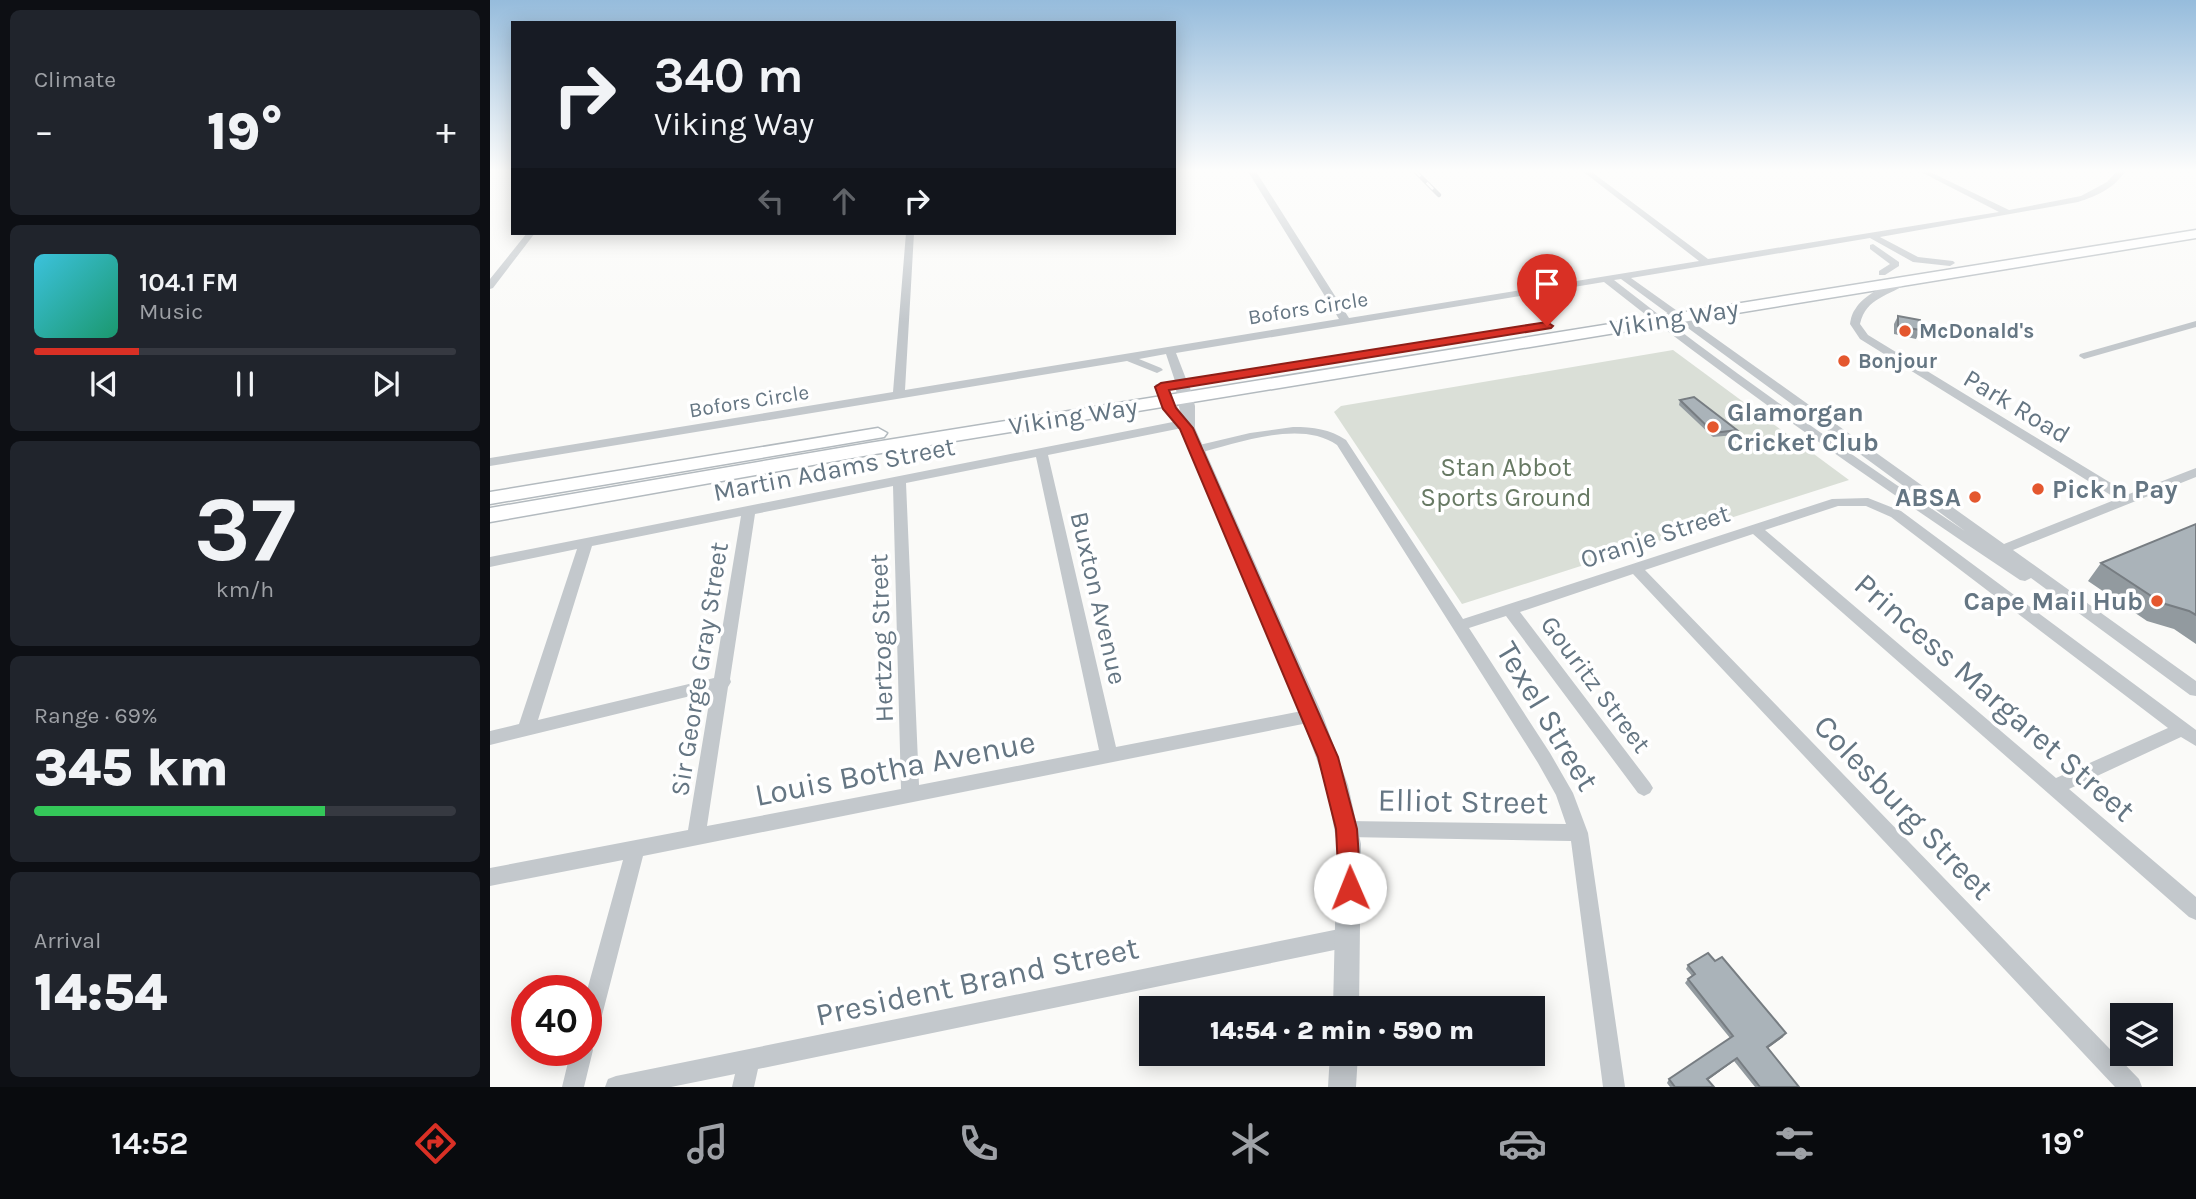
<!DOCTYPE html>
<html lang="en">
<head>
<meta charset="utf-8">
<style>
  body { margin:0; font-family:Karla,sans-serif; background:#20242c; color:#f1f3f6; height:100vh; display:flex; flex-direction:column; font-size:26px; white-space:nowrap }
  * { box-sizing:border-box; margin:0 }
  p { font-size:23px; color:#9ea1a6 }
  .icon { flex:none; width:38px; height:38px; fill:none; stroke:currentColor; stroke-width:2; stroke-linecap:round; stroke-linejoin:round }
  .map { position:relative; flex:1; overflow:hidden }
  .drawer { display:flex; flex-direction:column; gap:10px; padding:10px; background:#0d0f14; width:490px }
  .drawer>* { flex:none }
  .hud { position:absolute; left:21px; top:21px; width:665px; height:214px; border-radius:0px; box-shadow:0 4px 18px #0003; background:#171b24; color:#f1f3f6; overflow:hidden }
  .controls { position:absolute; left:1620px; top:1003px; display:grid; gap:14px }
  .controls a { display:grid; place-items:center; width:63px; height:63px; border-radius:0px; background:#171b24; box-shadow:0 4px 18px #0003; font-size:35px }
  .speed { position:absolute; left:21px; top:975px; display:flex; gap:14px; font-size:35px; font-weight:700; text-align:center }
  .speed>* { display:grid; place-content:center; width:91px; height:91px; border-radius:50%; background:#171b24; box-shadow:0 4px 18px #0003; line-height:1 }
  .speed .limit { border:10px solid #d22; background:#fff; color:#111 }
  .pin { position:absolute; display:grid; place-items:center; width:60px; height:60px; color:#fff; margin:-72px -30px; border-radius:50% 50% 50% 0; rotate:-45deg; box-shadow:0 0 7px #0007 }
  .pin .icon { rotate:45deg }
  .me { position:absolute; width:77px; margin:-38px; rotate:359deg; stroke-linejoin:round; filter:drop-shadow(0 0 5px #0008) }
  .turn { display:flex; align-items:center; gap:24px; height:147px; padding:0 28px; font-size:32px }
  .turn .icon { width:91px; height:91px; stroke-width:2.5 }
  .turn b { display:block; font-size:49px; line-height:60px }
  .lanes { display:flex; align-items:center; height:66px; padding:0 28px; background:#0003; justify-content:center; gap:35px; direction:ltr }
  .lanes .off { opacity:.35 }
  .big { font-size:52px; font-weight:800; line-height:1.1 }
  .drawer .tile { flex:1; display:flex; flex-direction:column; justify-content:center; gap:10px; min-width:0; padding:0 24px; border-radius:10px; background:#20242c }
  .drawer .dial { align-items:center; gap:0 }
  .dial b { font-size:91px; line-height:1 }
  .song { display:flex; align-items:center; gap:21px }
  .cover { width:84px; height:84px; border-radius:10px; background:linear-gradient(135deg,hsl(190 70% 55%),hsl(160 70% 35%)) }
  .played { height:7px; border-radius:4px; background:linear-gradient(90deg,#d93025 25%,#363941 25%) }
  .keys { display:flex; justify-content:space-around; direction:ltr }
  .heat { display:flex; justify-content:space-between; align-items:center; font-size:38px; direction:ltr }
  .charge { height:10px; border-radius:5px; background:linear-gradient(90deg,#34c759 69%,#363941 0) }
  .trip { position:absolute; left:649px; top:996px; width:406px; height:70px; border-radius:0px; background:#171b24; box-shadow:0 4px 18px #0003; font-weight:800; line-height:70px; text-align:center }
  .menu { display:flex; height:112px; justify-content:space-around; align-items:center; background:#090b0e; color:#9ea1a6 }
  .menu .icon { width:49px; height:49px }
  .menu .on { color:#d93025 }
  .menu b { font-size:32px; color:#f1f3f6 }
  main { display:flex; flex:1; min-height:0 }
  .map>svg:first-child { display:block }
  .green { fill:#dadfd7 }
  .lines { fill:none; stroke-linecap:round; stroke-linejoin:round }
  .secondary-casing { stroke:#b3babf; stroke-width:3 }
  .minor { fill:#c3c8cc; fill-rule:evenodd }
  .tertiary { fill:#c3c8cc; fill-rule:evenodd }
  .secondary { fill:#fff; fill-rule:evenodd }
  .rail-casing { stroke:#a2aab0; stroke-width:4.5 }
  .rail { stroke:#fff; stroke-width:2.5; stroke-dasharray:9; stroke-linecap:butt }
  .wall { fill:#929a9f }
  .shaded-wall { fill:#777d82 }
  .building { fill:#aab3b9; stroke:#777d82; stroke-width:2 }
  .route { fill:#d93025; stroke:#8d1f18; stroke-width:2 }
  .poi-dot { fill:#e4572e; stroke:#fff; stroke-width:2.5 }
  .labels { text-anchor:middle; stroke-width:7; stroke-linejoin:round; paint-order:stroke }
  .far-street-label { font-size:21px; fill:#657683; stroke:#fff }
  .far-poi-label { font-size:21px; font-weight:bold; fill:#657683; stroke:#fff; text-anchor:start }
  .street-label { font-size:26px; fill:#657683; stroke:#fff }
  .poi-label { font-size:26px; font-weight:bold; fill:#657683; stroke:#fff; text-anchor:start }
  .park-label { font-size:26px; fill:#687a64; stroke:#fff }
  .near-street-label { font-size:32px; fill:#657683; stroke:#fff }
</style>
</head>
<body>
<main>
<section class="drawer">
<div class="tile"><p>Climate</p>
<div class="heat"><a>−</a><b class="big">19°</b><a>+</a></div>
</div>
<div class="tile">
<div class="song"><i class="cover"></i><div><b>104.1 FM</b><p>Music</p></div></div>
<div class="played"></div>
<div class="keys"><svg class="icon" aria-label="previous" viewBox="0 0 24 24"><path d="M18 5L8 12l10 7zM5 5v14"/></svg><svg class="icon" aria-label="pause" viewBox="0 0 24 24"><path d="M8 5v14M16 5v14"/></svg><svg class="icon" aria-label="next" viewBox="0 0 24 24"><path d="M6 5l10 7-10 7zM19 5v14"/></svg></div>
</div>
<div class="tile dial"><b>37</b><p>km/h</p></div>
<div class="tile"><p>Range · 69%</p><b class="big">345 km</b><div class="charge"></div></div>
<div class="tile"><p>Arrival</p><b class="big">14:54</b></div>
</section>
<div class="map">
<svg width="1706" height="1087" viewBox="0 0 1706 1087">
  <rect width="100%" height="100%" fill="#fafaf8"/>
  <path class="green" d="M1183 350 1359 480 972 604 844 412 851 406Z"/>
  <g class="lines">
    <defs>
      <path id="secondary" d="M1706 230V238L379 455 0 522V508L379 443Z
        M388 428 397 433 394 437 0 504V492Z"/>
    </defs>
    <use href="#secondary" class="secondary-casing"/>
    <path class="minor" d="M757 170H765L859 318 1209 261 1091 170H1099L1218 259 1509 212 1427 170H1436L1519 210 1591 196 1617 182 1628 170H1636C1625 188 1607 196 1588 202L1390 237 1428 257 1463 261 1465 263 1460 266 1423 262 1380 238 1141 278 1514 544 1627 499 1370 339 1360 324C1361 318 1362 313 1366 308 1373 296 1407 275 1419 282 1400 296 1376 297 1370 324L1378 335 1639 494 1706 468V477L1523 550 1706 681V696L1700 695 1541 578 1535 581 1530 580C1388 485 1248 388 1114 282L686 353 698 384 692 387 686 384 676 354 649 359 671 368 673 370 667 373 637 361 0 466V458L403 392 416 233H424L415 390 849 319ZM1131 279 1475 531C1355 451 1237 369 1124 280Z
      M37 233H45L3 288 0 289V279Z
      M1383 244 1409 262V266L1395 275H1389V271L1400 264 1380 249V245Z
      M1706 321V327L1594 359 1589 356 1590 354Z
      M698 419 702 420 704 423 702 426 558 455 626 747 822 709 828 711 830 716 828 721 153 856 107 1035 104 1043 101 1044 103 1050 94 1087H72L81 1050H96V994L133 860 0 886V868L198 830 221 691 0 745V731L29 724 87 549 0 567V557ZM546 457 609 750 429 785 416 483ZM403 486 411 789 217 826 238 687 241 682 240 679 265 514ZM251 516 224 678 48 720 102 546Z
      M803 427C824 427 839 429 856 440L973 619 1342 499 1378 498 1411 511 1706 730V746L1691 737 1579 789 1706 897V920L1699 917 1263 534 1155 570 1649 1079 1652 1087H1625L1143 574 1030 612 1160 783 1163 788 1160 793 1154 796 1148 793 1016 616 979 628 1060 753 1083 793 1098 833 1135 1087H1113L1081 841 857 837 850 835 848 829 850 823 857 821 1076 824 1066 795 1048 763 847 445C810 419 746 444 705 454L699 450 701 447 760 433ZM1348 506H1376L1401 517 1678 728 1566 778 1275 530Z
      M859 927 866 930 869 937 866 944 859 947 268 1069 264 1087H242L245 1074 181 1087H115L118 1079 126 1076Z"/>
    <path class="tertiary" d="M692 380 699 384 705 406V428L833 716 858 785 871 844 869 1008H843L847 844 836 785 811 716 690 429 673 409 664 387 666 384H676L690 412 685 384Z
      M840 1054H868L866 1087H838Z"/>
    <use href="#secondary" class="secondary"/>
    <defs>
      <path id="rail" d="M924 170 949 195"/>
    </defs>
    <use href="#rail" class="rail-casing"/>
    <use href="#rail" class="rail"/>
  </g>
  <path class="wall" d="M1408 316 1430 330 1426 339 1404 334V324Z
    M1190 400 1247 430 1245 435 1223 437 1189 405Z
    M1706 524V644L1684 629 1657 621 1598 581 1611 563Z
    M1198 965 1293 1037 1278 1048 1309 1087H1265L1244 1061 1218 1080 1224 1087H1180L1177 1083 1179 1079 1240 1038 1195 983 1198 979 1202 976 1196 969Z"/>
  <path class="shaded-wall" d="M1296 1033 1293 1037 1274 1051 1277 1047Z
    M1247 1058 1244 1061 1215 1082 1217 1079Z"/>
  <path class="building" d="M1408 316 1430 320V330L1408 326Z
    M1204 397 1247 430 1224 433 1190 400Z
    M1706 524V615L1699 611 1672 603 1611 563Z
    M1218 953 1225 961 1232 957 1296 1033 1277 1047 1309 1087H1270L1247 1058 1217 1079 1224 1087H1185L1179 1079 1243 1036 1198 979 1205 974 1198 965Z"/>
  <linearGradient id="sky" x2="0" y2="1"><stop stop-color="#96bcdc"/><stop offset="0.53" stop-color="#fdfdfc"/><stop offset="1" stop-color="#fdfdfc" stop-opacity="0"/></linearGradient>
  <rect width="1706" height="322" fill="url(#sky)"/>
  <path class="route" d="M1057 322 1063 326 1061 328 679 390 686 408 703 428 848 757 867 829 871 888 868 895 860 898 852 895 849 888 846 829 828 757 690 429 673 409 665 387 671 383Z"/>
  <g class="poi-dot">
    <circle cx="1415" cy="331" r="7"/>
    <circle cx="1354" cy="361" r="7"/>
    <circle cx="1223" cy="427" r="7"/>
    <circle cx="1548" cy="489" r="7"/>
    <circle cx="1485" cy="497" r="7"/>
    <circle cx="1667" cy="601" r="7"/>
  </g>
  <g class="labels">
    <g class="far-street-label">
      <text transform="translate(818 308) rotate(-9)" y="7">Bofors Circle</text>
      <text transform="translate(259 401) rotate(-9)" y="7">Bofors Circle</text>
    </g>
    <g class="far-poi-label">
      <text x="1429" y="338">McDonald's</text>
      <text x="1368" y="368">Bonjour</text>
    </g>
    <g class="street-label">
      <text transform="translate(1184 318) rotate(-9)" y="9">Viking Way</text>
      <text transform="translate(1527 406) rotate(31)" y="9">Park Road</text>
      <text transform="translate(583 416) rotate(-9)" y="9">Viking Way</text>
      <text transform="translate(344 469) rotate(-11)" y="9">Martin Adams Street</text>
      <text transform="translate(1165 536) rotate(-18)" y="9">Oranje Street</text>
      <text transform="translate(609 598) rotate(77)" y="9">Buxton Avenue</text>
      <text transform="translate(391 638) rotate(-92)" y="9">Hertzog Street</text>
      <text transform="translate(209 669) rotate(-81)" y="9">Sir George Gray Street</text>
      <text transform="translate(1106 684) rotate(53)" y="9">Gouritz Street</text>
    </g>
    <g class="poi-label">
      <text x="1237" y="421">Glamorgan<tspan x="1237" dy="30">Cricket Club</tspan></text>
      <text x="1562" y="498">Pick n Pay</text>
      <text x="1471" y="506" text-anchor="end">ABSA</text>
      <text x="1653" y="610" text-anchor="end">Cape Mail Hub</text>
    </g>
    <g class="park-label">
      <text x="1016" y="476">Stan Abbot<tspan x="1016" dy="30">Sports Ground</tspan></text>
    </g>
    <g class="near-street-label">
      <text transform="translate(1505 697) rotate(41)" y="11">Princess Margaret Street</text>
      <text transform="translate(1058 716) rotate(59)" y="11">Texel Street</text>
      <text transform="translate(405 768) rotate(-11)" y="11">Louis Botha Avenue</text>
      <text transform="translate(973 801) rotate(1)" y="11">Elliot Street</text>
      <text transform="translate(1414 807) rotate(46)" y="11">Colesburg Street</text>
      <text transform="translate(487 981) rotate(-12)" y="11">President Brand Street</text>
    </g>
  </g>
</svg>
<div class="controls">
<a><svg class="icon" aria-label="layers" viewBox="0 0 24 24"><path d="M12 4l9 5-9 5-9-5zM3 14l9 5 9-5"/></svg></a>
</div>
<div class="speed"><div class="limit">40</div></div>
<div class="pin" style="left:1057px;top:326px;background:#d93025"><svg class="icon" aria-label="arrive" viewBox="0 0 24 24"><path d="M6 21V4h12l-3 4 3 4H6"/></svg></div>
<svg class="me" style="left:860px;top:888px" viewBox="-20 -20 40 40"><circle r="19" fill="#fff"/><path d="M0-13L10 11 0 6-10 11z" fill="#d93025"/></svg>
<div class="trip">14:54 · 2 min · 590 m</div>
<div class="hud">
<div class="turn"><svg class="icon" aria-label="right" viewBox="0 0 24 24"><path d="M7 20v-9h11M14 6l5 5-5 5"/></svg><div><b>340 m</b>Viking Way</div></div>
<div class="lanes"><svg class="icon off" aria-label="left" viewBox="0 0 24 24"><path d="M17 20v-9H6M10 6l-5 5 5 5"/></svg><svg class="icon off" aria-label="ahead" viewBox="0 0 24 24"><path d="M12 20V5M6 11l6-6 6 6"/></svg><svg class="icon" aria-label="right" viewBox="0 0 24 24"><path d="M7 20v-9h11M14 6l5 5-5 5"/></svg></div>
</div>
</div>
</main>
<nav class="menu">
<b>14:52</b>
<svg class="icon on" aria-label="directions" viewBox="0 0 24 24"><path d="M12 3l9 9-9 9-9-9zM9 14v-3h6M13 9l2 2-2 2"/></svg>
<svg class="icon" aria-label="music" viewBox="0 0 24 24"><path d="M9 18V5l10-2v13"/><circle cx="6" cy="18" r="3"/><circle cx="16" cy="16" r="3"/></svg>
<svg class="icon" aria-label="phone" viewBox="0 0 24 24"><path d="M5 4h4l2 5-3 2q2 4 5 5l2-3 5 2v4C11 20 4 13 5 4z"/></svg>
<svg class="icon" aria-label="climate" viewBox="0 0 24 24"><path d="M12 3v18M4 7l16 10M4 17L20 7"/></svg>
<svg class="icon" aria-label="car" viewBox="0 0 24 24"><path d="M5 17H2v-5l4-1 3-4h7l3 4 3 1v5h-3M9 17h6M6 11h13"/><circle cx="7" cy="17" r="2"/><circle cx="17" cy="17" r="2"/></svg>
<svg class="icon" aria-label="filters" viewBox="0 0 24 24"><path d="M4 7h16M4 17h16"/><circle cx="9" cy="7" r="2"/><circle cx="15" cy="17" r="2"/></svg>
<b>19°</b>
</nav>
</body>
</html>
